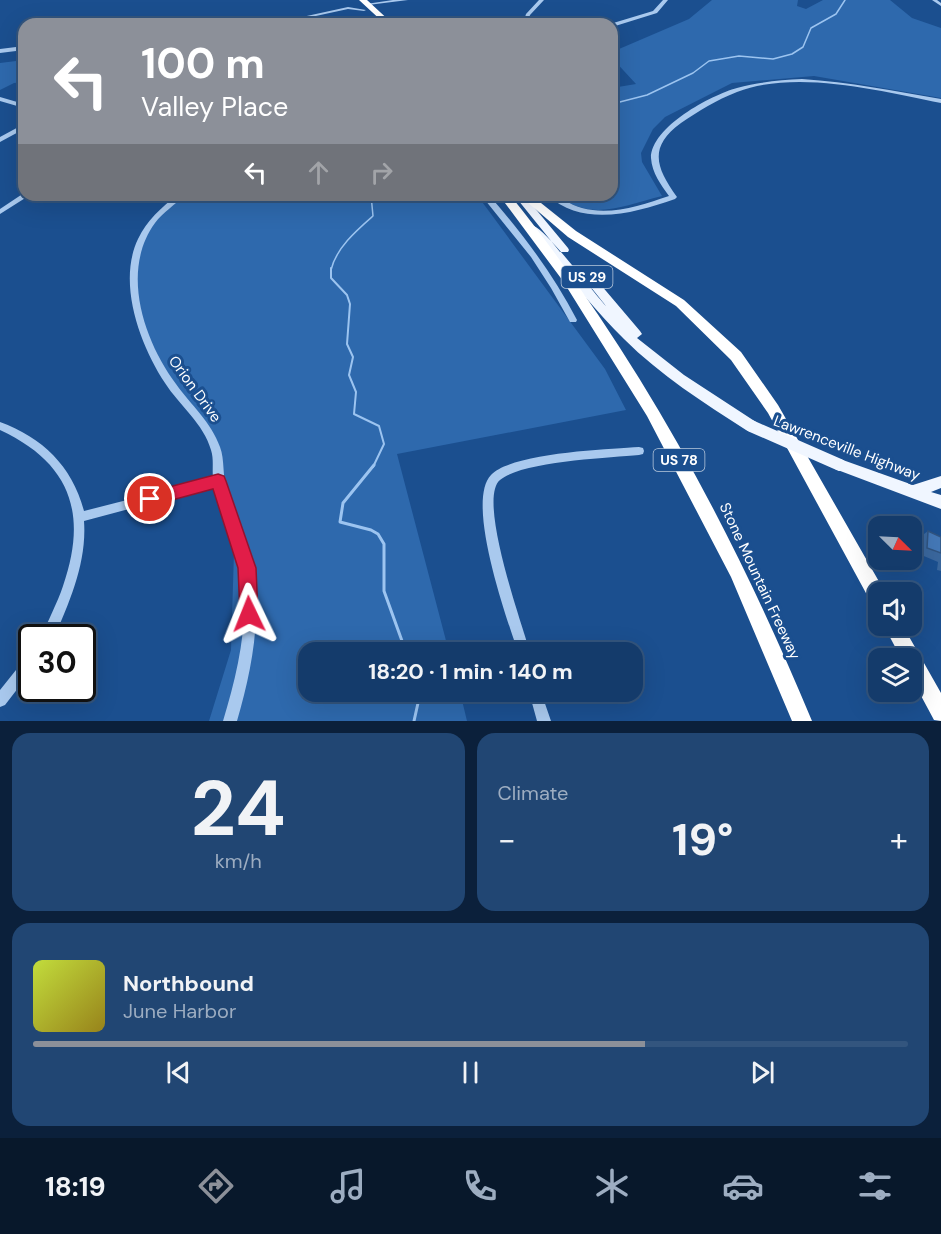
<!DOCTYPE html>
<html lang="en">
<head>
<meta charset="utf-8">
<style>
  body { margin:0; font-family:"DM Sans",sans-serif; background:#214673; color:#f1f3f6; height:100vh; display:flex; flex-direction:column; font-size:22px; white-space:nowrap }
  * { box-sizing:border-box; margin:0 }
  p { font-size:20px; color:#9dadc1 }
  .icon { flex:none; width:33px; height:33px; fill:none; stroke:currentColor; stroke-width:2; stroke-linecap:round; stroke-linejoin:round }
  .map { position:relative; height:721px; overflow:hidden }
  .side { display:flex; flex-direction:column; gap:12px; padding:12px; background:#0b203b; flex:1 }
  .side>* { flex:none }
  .top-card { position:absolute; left:18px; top:18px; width:600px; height:183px; border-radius:18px; box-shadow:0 6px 24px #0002,0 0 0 2px #33557e; background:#8c9099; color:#fff; overflow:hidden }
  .needle { width:39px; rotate:114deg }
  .tools { position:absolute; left:868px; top:516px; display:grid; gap:12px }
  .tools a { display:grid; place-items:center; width:54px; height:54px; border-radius:12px; background:#143b6b; box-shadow:0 6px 24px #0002,0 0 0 2px #33557e; font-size:30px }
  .speed { position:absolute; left:18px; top:624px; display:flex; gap:12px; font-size:30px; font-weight:700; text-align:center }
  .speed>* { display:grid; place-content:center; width:78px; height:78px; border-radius:50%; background:#143b6b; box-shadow:0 6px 24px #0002,0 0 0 2px #33557e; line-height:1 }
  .speed .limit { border:3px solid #111; border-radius:9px; background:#fff; color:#111 }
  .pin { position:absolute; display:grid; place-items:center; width:51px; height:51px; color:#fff; margin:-26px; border:3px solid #fff; border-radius:50%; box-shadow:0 2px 6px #0007 }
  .me { position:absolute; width:66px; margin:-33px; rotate:358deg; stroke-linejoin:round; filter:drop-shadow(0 0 4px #0008) }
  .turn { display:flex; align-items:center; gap:21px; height:126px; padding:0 24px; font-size:27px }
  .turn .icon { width:78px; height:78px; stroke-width:2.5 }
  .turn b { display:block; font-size:42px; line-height:51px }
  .lanes { display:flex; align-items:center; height:57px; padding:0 24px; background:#0003; justify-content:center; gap:30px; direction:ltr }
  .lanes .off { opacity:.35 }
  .big { font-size:45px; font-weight:700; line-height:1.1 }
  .side .widget { flex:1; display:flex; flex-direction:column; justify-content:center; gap:9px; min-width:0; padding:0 21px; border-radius:18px; background:#214673 }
  .side .dial { align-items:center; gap:0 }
  .dial b { font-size:78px; line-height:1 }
  .song { display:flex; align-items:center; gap:18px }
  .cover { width:72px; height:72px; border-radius:9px; background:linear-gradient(135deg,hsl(70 70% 55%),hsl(50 70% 35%)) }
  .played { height:6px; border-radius:3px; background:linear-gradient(90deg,#8c9099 70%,#33557e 70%) }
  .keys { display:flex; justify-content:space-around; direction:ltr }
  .heat { display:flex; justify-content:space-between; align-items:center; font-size:33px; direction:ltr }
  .side .tiles { flex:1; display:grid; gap:12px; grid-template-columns:1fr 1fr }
  .widget:last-child { grid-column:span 2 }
  .trip { position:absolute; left:298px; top:642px; width:345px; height:60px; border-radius:18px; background:#143b6b; box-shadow:0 6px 24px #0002,0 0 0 2px #33557e; font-weight:700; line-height:60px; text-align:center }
  .tab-bar { display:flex; height:96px; justify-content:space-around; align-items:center; background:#08182b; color:#9dadc1 }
  .tab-bar .icon { width:42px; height:42px }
  .tab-bar .on { color:#8c9099 }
  .tab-bar b { font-size:27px; color:#f1f3f6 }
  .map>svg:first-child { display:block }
  .green { fill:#2e69ad }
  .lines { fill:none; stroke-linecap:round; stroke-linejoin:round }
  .stream-far2 { stroke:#9cc4f0; stroke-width:1.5 }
  .stream-far1 { stroke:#9cc4f0; stroke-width:2 }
  .stream { stroke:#9cc4f0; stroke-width:3 }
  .minor { fill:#a9c9ee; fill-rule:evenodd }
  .major { fill:#f0f6ff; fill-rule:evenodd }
  .highway { fill:#fff; fill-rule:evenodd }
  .major-bridge { stroke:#f0f6ff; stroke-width:12 }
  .wall { fill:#3a679d }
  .building { fill:#4478b7; stroke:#305480; stroke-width:1.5 }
  .route { fill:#e11d48; stroke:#92132f; stroke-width:1.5 }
  .labels { text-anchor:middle; stroke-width:6; stroke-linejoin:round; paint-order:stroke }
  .shield { fill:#1b4f8f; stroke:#bbcadd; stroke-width:1.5 }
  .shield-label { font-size:14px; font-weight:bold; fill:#fff }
  .street-label { font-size:15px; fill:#fff; stroke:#1b4f8f }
</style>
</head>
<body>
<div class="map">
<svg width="941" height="721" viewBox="0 0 941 721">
  <rect width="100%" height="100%" fill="#1b4f8f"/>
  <path class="green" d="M712 0H798L797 6 806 9 823 0H890L912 18 941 28V98L814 76 732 83 665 117 653 129 641 153 642 162 662 196C621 206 593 222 556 195H612V88L636 84 612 58V52L689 19Z
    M24 60V82L14 83 0 90V63Z
    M182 195H477L605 369 626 410 397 454 449 652H309V692H460L467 721H209L231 650 234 552 218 443 153 361 131 280 149 222Z"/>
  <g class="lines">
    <path class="stream-far2" d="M612 104 647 95 693 73 709 61 739 56 773 59 792 54 803 47 811 28 836 14 845 0
      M331 270C336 248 357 230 373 216L371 195"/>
    <path class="stream-far1" d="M331 268V278L347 295 350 304 347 344 353 357 349 375 356 392 354 414 379 426 384 444 373 467"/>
    <path class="stream" d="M374 465 343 503 340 522 371 530 378 534 384 544V591L406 652
      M414 721 418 703 416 692"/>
    <path class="minor" d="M393 0H408L368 5 366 4Z
      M539 0H544L530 15 527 24H523L526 14Z
      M663 0H668L657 13 612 27V24H610L653 11Z
      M932 0H937L941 3V6Z
      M348 7 366 10 364 11 348 9 279 24H270Z
      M24 46V50L0 53V49Z
      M802 79C849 82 895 91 941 99V103C880 91 797 69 737 92 716 100 699 111 681 123 648 147 656 168 677 197L675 199C634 213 584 228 547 195 560 195 569 205 582 208 611 216 642 205 669 196 661 185 652 173 651 158 651 127 711 95 737 88 759 82 780 80 802 79Z
      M0 97 24 104V108L0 101Z
      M24 124V129L0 142V137Z
      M24 193V195H30L0 214V209Z
      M177 195H185C175 205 163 212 155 223 120 271 144 341 176 384 191 405 211 422 220 447 225 460 222 476 227 491 234 514 245 536 251 560 263 614 252 669 237 721H223C239 669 252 611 239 557 233 533 221 510 215 486L84 521C87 562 70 601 54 638H41C48 620 57 604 63 586 88 514 71 463 0 430V422C43 438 72 466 84 511L213 478C212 469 214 459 211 450 204 424 179 405 165 383 140 345 117 283 138 239 147 220 161 208 177 195Z
      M481 195H489C523 234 553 274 577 320L576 322H570L551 288 531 257Z
      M639 447 643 448 644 451 643 454 639 455C608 458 523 461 500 480 477 499 522 624 530 652H518C507 619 465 502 491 475 511 453 608 449 639 447Z
      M32 653V670L5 705 0 707V690L28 655Z
      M529 692H541L551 721H537Z"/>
    <path class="major" d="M514 195H524L568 248 569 250 568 252H560Z
      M534 226C548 232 592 291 606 306L586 281 587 278H595L640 331 642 334 637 338 684 375 756 422 758 426 756 430 751 432 746 430C704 403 660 375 624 339 590 306 562 267 530 231L529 229Z
      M840 459 913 485 941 476V488L931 492 941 495V509L835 469 833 465 835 461Z"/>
    <path class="highway" d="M359 0H367L393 24H385Z
      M499 195H510C638 354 734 533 812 721H792L731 577 647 416 563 281Z
      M519 195H531L576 231 684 300 741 352 778 405 885 592H879V609L873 606 768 413 731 360 676 306 568 237Z
      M884 626H903L941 693V721L934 720 912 679V658H901Z"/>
    <path class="major-bridge" d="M751 426 840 465"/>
  </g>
  <path class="wall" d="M928 531 941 537V571L937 570 938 562 919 554 920 537Z"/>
  <path class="building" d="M928 531 941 537V553L927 548Z"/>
  <path class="route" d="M218 474 224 476 226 481 256 568 258 614 255 621 249 624 242 621 240 614 238 568 213 489 150 506 144 504 142 499 144 494 150 492Z"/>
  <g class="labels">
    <g class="shield">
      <rect x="561.5" y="266" width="51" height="22" rx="4.5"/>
      <rect x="653.5" y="449" width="51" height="22" rx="4.5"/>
    </g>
    <g class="shield-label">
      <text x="587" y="282">US 29</text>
      <text x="679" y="465">US 78</text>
    </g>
    <g class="street-label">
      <text transform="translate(195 389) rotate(54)" y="5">Orion Drive</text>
      <text transform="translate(847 448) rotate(21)" y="5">Lawrenceville Highway</text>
      <text transform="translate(760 581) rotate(65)" y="5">Stone Mountain Freeway</text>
    </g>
  </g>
</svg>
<div class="tools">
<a><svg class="needle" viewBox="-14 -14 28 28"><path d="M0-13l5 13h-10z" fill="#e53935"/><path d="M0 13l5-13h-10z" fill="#9dadc1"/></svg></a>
<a><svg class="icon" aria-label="sound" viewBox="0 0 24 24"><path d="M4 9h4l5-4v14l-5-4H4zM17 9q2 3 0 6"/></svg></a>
<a><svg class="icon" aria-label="layers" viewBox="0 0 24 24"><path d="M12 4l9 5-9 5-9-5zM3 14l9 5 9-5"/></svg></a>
</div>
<div class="speed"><div class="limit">30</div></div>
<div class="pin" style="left:150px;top:499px;background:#d93025"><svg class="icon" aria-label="arrive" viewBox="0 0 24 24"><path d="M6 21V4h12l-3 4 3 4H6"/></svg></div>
<svg class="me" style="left:249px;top:614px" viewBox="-20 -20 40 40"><path d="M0-17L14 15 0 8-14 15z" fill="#e11d48" stroke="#fff" stroke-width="4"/></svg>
<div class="trip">18:20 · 1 min · 140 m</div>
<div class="top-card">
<div class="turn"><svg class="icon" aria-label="left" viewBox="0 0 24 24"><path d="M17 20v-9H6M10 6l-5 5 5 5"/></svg><div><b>100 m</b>Valley Place</div></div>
<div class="lanes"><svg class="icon" aria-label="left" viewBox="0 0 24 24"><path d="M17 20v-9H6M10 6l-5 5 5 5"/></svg><svg class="icon off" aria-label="ahead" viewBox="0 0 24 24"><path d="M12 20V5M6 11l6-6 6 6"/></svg><svg class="icon off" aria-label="right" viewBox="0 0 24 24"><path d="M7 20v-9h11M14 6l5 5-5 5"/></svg></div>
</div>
</div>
<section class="side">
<div class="tiles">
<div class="widget dial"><b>24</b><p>km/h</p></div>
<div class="widget"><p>Climate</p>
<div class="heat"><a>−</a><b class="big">19°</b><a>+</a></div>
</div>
<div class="widget">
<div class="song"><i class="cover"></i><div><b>Northbound</b><p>June Harbor</p></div></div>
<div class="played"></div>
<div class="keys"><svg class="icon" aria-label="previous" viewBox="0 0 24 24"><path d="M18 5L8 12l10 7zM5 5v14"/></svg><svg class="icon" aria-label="pause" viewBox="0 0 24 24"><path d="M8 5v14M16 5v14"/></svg><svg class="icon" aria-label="next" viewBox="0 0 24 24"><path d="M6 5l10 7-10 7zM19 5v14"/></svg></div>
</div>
</div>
</section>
<nav class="tab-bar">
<b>18:19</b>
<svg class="icon on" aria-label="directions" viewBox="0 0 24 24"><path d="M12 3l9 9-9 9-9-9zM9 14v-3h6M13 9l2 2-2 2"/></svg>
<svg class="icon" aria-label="music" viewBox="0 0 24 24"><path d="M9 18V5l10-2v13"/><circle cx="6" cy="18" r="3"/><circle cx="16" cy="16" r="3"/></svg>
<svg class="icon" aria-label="phone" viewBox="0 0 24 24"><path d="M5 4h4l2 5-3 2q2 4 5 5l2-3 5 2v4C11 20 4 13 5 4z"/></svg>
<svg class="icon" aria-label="climate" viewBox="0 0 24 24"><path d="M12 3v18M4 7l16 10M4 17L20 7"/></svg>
<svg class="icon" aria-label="car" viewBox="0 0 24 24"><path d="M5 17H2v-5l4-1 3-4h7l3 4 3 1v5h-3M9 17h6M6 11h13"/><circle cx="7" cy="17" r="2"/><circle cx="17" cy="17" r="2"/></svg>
<svg class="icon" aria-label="filters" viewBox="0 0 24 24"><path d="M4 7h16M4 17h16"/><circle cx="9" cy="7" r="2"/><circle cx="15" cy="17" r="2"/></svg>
</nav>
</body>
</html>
